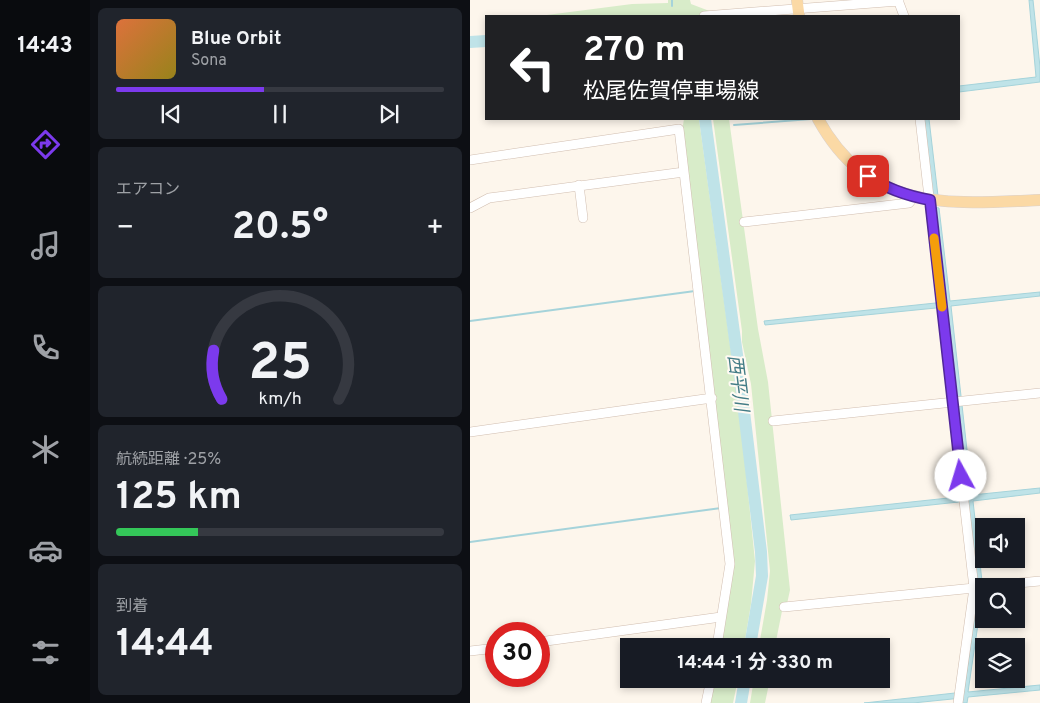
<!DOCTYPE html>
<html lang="ja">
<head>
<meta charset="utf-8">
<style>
  body { margin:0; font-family:Overpass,"Noto Sans JP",sans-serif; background:#20242c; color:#f1f3f6; height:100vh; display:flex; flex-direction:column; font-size:19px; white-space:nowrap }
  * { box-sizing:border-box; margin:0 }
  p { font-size:16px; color:#9ea1a6 }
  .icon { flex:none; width:28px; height:28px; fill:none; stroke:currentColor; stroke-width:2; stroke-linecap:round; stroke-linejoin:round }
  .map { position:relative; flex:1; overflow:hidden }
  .drawer { display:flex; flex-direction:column; gap:8px; padding:8px; background:#0d0f14; width:380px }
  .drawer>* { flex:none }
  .hud { position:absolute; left:15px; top:15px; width:475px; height:105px; border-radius:0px; box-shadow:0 2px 8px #0003; background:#202124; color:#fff; overflow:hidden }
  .buttons { position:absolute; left:505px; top:518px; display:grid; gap:10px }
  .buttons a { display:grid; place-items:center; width:50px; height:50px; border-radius:0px; background:#171b24; box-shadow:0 2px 8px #0003; font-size:25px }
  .speed { position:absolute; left:15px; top:622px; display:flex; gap:10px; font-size:25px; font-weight:700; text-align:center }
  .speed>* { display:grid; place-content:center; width:65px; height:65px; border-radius:50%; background:#171b24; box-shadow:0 2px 8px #0003; line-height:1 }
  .speed .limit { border:8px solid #d22; background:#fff; color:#111 }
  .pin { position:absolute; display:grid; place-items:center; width:42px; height:42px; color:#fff; margin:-21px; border-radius:10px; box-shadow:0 2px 8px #0006 }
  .me { position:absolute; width:55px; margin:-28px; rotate:354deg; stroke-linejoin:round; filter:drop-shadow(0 0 4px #0008) }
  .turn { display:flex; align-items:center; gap:18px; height:105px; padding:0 15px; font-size:22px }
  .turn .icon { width:65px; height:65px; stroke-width:2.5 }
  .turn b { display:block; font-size:35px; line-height:42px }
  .big { font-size:38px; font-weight:700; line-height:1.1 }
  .drawer .card { flex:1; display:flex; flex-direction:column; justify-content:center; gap:8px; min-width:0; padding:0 18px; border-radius:8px; background:#20242c }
  .drawer .dial { align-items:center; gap:0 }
  .dial svg { height:130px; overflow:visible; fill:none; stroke:#363941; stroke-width:7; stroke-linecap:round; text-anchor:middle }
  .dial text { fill:#f1f3f6; stroke:none }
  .song { display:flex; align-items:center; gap:15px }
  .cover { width:60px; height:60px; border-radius:8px; background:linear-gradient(135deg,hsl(20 70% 55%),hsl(50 70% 35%)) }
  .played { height:5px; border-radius:2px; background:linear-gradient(90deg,#7c3aed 45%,#363941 45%) }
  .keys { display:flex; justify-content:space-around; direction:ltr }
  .heat { display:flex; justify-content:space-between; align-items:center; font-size:28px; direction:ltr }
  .charge { height:8px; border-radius:4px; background:linear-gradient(90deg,#34c759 25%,#363941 0) }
  .trip { position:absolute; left:150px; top:638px; width:270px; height:50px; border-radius:0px; background:#171b24; box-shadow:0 2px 8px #0003; font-weight:700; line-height:50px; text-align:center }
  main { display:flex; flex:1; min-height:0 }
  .dock { display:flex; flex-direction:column; width:90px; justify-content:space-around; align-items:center; background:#090b0e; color:#9ea1a6 }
  .dock .icon { width:35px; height:35px }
  .dock .current { color:#7c3aed }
  .dock b { font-size:22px; color:#f1f3f6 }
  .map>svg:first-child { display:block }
  .green { fill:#d8ecc9 }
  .water { fill:#bfe3e8; stroke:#a5d3da }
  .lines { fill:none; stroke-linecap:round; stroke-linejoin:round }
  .stream { stroke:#a5d3da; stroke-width:2 }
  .river { stroke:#bfe3e8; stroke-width:12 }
  .minor-casing { stroke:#d1beb0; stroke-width:10 }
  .major-casing { stroke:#dad1cd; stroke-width:12 }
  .minor { stroke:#fff; stroke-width:9 }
  .major { stroke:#fbd9a5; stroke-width:11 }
  .route-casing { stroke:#51269a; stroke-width:12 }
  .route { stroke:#7c3aed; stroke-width:9 }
  .slow { stroke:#f59e0b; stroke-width:9 }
  .labels { text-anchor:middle; stroke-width:4; stroke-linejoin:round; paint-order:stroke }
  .water-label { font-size:19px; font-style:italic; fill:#437c86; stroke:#fffaf3 }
</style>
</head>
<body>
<main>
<nav class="dock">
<b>14:43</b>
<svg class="icon current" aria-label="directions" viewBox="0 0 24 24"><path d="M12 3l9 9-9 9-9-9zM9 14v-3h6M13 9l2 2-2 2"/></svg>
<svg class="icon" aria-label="music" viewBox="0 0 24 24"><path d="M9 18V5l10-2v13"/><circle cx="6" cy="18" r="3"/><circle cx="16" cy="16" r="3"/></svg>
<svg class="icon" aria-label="phone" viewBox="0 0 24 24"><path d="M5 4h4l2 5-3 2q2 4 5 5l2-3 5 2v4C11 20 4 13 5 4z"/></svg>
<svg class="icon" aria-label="climate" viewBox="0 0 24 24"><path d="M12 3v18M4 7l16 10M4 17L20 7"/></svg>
<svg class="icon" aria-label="car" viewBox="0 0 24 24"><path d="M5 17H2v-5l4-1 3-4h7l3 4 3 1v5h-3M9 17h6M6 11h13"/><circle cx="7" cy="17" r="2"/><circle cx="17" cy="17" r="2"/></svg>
<svg class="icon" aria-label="filters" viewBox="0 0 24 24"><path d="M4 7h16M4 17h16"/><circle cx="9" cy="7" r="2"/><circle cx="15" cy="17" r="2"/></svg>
</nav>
<section class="drawer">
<div class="card">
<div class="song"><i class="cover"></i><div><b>Blue Orbit</b><p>Sona</p></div></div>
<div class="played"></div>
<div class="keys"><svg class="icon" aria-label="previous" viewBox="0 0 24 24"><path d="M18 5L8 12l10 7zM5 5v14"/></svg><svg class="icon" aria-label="pause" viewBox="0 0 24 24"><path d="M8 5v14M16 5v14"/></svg><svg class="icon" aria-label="next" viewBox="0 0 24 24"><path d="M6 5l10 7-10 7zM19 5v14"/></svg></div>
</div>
<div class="card"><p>エアコン</p>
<div class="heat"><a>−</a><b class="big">20.5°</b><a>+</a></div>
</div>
<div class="card dial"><svg viewBox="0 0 100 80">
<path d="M14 69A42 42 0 1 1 86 69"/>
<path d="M14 69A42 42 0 0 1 9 39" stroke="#7c3aed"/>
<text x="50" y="56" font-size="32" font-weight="700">25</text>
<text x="50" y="72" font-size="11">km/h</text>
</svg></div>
<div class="card"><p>航続距離 · 25%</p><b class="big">125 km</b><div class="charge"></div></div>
<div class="card"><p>到着</p><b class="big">14:44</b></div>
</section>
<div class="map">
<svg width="570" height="703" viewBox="0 0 570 703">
  <rect width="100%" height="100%" fill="#fdf6ec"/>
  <path class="green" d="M198 0H220L221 4 242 12 237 16H69L162 4 198 3Z
    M214 119H229L271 424 285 561 281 604 274 646H250L263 569 212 131Z
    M243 119H259L288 329 298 382 320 590 317 604 312 611 305 646H289L297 600 300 571 281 384 272 342V331Z
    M244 679H268L263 703H240Z
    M284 679H300L295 703H280Z"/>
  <path class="water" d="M559 0H563L570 67V82L489 92V86L566 77Z
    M453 119H459L468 196 462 195Z
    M464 207 469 208 480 301 570 292V296L481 306 502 495 570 488V493L503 501 513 590 498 692 570 685V690L498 697 497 703H492V698L443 703H394L494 692 508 591 498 501 321 520 320 515 497 496 476 307 295 325 294 321 475 302Z"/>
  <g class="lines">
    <path class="stream" d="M202 6V0
      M264 125 341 119
      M0 321 225 291
      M0 542 251 508"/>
    <path class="river" d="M0 42 16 41
      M235 119 268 362 291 552 292 576 280 646
      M271 703 275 679"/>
    <defs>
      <path id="minor" d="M428 0 434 16
        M234 16 429 1
        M450 119 504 588 488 703
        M0 160 209 129 260 564 247 646
        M109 185 113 218
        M0 208 19 198 214 172
        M274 222 439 203 444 197
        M303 421 570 393
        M0 432 242 398
        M517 586 570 581
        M314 607 514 587
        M69 642 251 617
        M0 651 26 648
        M236 703 241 679"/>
      <path id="major" d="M327 0 329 16
        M348 119C400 213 478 204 570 200"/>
    </defs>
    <use href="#minor" class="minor-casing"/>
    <use href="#major" class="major-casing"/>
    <use href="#minor" class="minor"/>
    <use href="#major" class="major"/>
  </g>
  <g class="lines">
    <defs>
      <path id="route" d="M398 176C417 189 438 196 460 200L491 476"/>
    </defs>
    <use href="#route" class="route-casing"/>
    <use href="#route" class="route"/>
    <path class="slow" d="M464 238 472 307"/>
  </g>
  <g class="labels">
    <g class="water-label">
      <text transform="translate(269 383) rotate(83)" y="7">西平川</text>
    </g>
  </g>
</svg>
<div class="buttons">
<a><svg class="icon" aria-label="sound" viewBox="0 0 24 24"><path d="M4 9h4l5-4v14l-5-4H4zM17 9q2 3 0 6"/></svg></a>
<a><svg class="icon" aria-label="search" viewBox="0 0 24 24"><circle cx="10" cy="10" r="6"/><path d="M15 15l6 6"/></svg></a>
<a><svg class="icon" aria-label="layers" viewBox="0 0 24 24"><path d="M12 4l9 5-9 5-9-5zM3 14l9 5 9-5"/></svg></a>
</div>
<div class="speed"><div class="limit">30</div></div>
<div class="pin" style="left:398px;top:176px;background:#d93025"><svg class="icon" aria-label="arrive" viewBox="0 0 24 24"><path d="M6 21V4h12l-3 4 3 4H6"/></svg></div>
<svg class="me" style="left:491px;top:476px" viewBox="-20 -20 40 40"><circle r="19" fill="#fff"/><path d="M0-13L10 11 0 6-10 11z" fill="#7c3aed"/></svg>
<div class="trip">14:44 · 1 分 · 330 m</div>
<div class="hud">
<div class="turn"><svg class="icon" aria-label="left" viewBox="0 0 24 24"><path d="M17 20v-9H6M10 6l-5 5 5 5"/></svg><div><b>270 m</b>松尾佐賀停車場線</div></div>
</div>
</div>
</main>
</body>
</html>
